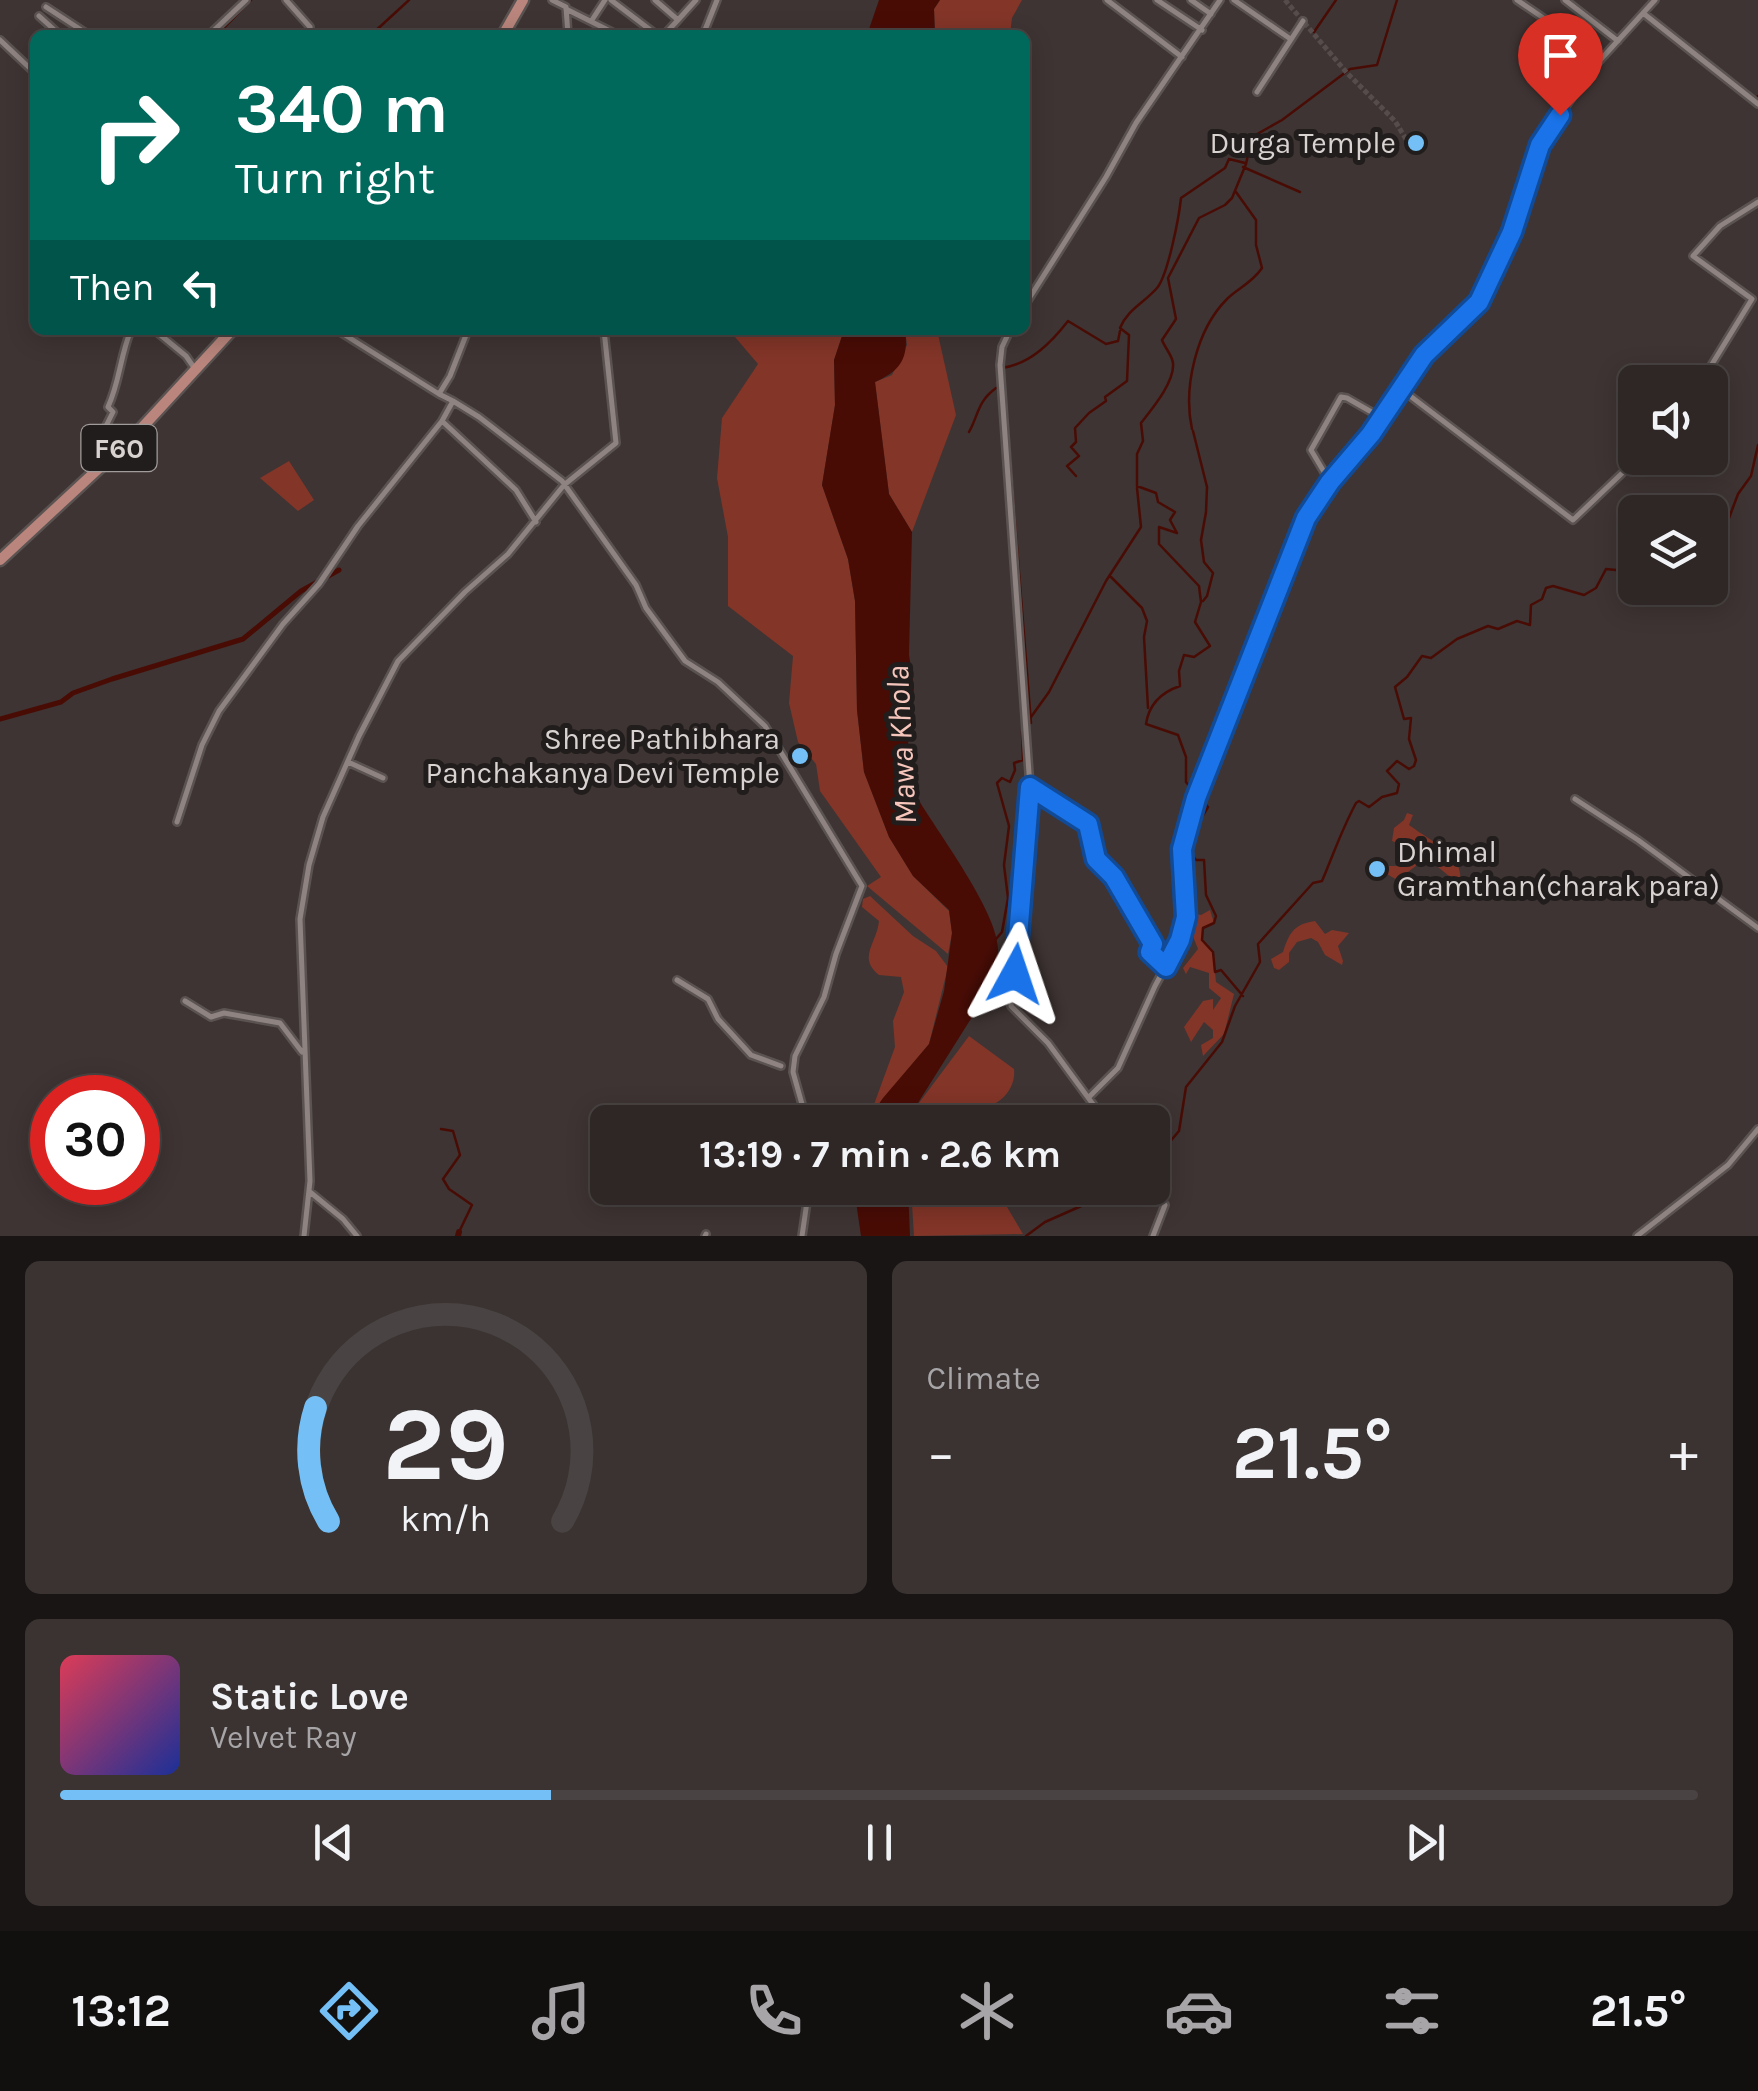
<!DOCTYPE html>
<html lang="en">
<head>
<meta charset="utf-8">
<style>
  body { margin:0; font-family:Karla,sans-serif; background:#3a3332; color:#f1f3f6; height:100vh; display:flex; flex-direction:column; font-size:38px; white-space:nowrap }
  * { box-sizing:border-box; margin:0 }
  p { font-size:32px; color:#a7a5a7 }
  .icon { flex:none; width:55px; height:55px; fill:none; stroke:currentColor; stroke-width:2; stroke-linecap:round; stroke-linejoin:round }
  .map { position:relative; height:1236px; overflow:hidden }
  .side { display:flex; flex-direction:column; gap:25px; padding:25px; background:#191515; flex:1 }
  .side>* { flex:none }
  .hud { position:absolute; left:30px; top:30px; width:1000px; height:305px; border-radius:15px; box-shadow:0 5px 25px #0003,0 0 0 2px #494443; background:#00695c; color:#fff; overflow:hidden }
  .controls { position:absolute; left:1618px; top:365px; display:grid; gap:20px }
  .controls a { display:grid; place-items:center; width:110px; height:110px; border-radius:15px; background:#2e2726; box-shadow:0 5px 25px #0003,0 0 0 2px #494443; font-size:50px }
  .speed { position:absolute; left:30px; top:1075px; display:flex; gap:20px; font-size:50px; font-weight:700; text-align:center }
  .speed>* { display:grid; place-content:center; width:130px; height:130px; border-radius:50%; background:#2e2726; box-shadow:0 5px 25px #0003,0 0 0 2px #494443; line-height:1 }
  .speed .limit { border:15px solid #d22; background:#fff; color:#111 }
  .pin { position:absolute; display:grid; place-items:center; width:85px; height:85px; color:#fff; margin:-102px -42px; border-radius:50% 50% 50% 0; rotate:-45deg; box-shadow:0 0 10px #0007 }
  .pin .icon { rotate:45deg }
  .me { position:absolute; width:110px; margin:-55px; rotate:5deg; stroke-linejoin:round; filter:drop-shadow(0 0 8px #0008) }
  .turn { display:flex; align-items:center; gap:35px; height:210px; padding:0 40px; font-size:45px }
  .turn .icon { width:130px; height:130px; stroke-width:2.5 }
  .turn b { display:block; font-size:70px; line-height:85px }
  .then { display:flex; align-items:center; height:95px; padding:0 40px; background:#0003; gap:20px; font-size:38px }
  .big { font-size:75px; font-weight:700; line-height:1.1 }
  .side .widget { flex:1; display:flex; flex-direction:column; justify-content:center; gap:15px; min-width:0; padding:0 35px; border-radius:15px; background:#3a3332 }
  .side .dial { align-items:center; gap:0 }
  .dial svg { height:260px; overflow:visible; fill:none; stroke:#494443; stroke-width:7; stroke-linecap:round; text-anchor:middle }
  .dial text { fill:#f1f3f6; stroke:none }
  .song { display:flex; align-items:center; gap:30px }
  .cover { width:120px; height:120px; border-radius:15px; background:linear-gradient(135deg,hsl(350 70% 55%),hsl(230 70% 35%)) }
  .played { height:10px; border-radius:5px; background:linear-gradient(90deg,#74c0f6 30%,#494443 30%) }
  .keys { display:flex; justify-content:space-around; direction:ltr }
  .heat { display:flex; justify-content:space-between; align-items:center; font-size:55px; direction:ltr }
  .side .tiles { flex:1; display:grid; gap:25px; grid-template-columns:1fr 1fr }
  .widget:last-child { grid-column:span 2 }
  .trip { position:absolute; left:590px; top:1105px; width:580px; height:100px; border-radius:15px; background:#2e2726; box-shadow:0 5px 25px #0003,0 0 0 2px #494443; font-weight:700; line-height:100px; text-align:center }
  .tabs { display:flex; height:160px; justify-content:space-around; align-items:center; background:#12100f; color:#a7a5a7 }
  .tabs .icon { width:70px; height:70px }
  .tabs .current { color:#74c0f6 }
  .tabs b { font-size:45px; color:#f1f3f6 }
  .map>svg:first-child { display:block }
  .green { fill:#833528 }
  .water { fill:#490c05 }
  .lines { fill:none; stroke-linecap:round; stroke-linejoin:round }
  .stream { stroke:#490c05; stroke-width:2.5 }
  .canal { stroke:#490c05; stroke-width:5 }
  .river { stroke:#490c05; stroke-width:6 }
  .street-tunnel { stroke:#554c4b; stroke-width:5; stroke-dasharray:5 2.5; stroke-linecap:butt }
  .street-casing { stroke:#5a5351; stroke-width:10 }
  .primary-casing { stroke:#5a5351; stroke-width:15 }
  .street { stroke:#8e8381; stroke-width:5 }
  .primary { stroke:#b9857c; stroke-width:10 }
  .route-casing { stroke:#114b97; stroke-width:25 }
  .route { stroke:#1a73e8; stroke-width:18 }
  .poi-dot { fill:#74c0f6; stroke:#211d1c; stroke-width:4 }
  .labels { text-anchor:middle; stroke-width:10; stroke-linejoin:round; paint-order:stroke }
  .shield { fill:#211d1c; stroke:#a19c9b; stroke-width:2.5 }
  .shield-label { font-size:28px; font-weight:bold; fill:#d8d2d1 }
  .poi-label { font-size:30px; fill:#d8d2d1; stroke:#211d1c; text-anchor:end }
  .water-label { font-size:32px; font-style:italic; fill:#f6c5bb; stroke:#211d1c }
</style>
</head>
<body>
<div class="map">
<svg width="1758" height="1236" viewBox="0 0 1758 1236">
  <rect width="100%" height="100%" fill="#3e3433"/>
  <path class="green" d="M940 0H1022L1012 18 1010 35H935L934 9Z
    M729 330H844L834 360 835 405 822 485 848 559 855 601 857 710 864 772 889 837 913 876 949 911 952 933 948 954 867 886 881 877 820 791 816 764 798 742 789 703 793 656 728 606V537L717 478 722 418 758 364Z
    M905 330H937L956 415 912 532 889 494 875 382 892 375 907 345Z
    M289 461 314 500 298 511 260 478Z
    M1407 813 1413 815 1409 825C1426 838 1464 856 1460 879L1449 876 1417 850V865L1404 875 1406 885 1385 873 1388 866H1405L1409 851 1413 849 1392 841 1394 828 1404 820Z
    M870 896 913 936 936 951 948 967 929 1044 869 1118 895 1047 893 1021 904 992 901 977 879 975C857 958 877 943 879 921L862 907 863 899Z
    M1210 910 1214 923 1203 928 1202 940 1213 952 1216 982 1234 994 1224 1034 1203 1056 1201 1045 1213 1038V1030L1204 1022 1191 1042 1184 1027 1203 1001 1213 999V1010L1221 998 1209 988V973L1190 967 1186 974 1183 968 1198 949 1192 934 1184 932 1186 920 1192 913 1201 915Z
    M1315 921 1325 934 1332 930 1349 933 1338 946 1343 961 1342 965 1325 955 1318 942 1311 938 1297 942 1289 953V962L1279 970 1274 968 1271 959 1283 952C1289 934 1293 924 1315 921Z
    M969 1036 1014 1069C1016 1087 1003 1102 987 1107L983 1122H909L919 1103Z
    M911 1188H1000L1007 1207 1023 1234 914 1236Z"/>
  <path class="water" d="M879 0H940L934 9 935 35H867Z
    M844 330H905C909 359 900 371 875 382L889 494 912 532 909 655 914 687 906 764 911 787C932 826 1001 913 998 953 997 970 991 984 984 998L906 1122H866L883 1098 929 1044 944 991 952 933 949 910 913 876 889 837 864 772 857 710 855 601 848 559 822 485 835 405 834 360Z
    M854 1188H908L910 1236H861Z"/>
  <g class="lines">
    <path class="stream" d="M1314 32 1336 0
      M217 35 251 0
      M371 35 409 0
      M1757 97 1758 96
      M1243 167 1300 192
      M997 368 1003 435
      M1002 368C1030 364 1051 343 1068 321L1106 344 1118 341 1120 331
      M1006 409 1031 723
      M1192 429C1183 388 1196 330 1227 299 1238 288 1252 283 1262 268L1256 245V220L1236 192
      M1193 431 1207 487 1206 512 1201 540 1204 562 1213 573 1207 596 1203 601
      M969 432C979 414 977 402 996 388
      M1076 476 1067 466 1079 456 1071 447 1076 442 1075 428 1089 413 1106 401 1105 397 1127 381 1129 335 1120 328C1128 309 1144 303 1157 288 1168 275 1179 217 1181 198L1225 168 1229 159 1245 163
      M1710 530 1729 518 1738 494 1751 476 1758 445
      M1710 536 1728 519
      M1111 577 1142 608 1147 621 1144 637 1148 708
      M1023 712V729
      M1031 717 1049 692 1106 581 1141 527 1137 488
      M1194 792 1186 782V757L1178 735 1146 724C1149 704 1162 692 1180 686L1179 671 1184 655 1194 657 1210 646 1195 622 1201 602 1199 586 1159 544V527L1177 533 1170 520 1175 512 1158 502 1156 493 1137 486V454L1143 441 1141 423C1151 410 1175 382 1173 363 1172 355 1165 348 1162 340L1176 319 1168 278 1199 218 1225 205 1232 198 1246 164 1252 137 1282 120 1350 69 1377 65 1397 0
      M1188 840 1208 807 1200 798
      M1186 848 1196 860H1204L1206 895 1216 916 1214 923 1203 928 1202 940 1213 952 1215 972 1221 970 1243 996
      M996 939 1002 932 1008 898 1004 865 1009 826 997 783 1002 778 1010 782 1015 770 1014 763 1023 760 1022 732
      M441 1129 453 1131 460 1155 443 1179 449 1189 472 1205 459 1232
      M1152 1163 1179 1131 1186 1087 1222 1042 1235 1006 1260 962 1258 944 1313 883 1322 881C1334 853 1341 831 1356 803L1359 801 1369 807 1382 797 1397 793 1399 784 1387 771 1397 761 1409 769 1414 766 1416 760 1409 739 1411 718 1404 719 1395 687 1407 677 1422 656 1431 658 1457 639 1488 626 1498 629 1517 621 1530 625 1531 605 1542 599 1546 588 1553 586 1584 595 1596 588 1606 569 1616 570 1635 582
      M1120 1191 1137 1195 1144 1188
      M1026 1236 1045 1222 1122 1188"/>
    <path class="canal" d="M0 719 61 702 73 693 112 679 243 639 301 591 339 570"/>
    <path class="river" d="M458 1236 459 1232"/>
    <path class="street-tunnel" d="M1285 0 1347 73 1395 121 1415 154"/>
    <defs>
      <path id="street" d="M286 0 310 27
        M552 0 566 7 568 35
        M611 0 657 35
        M655 0 678 20 664 35
        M1107 0 1182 57
        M1157 0 1202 30
        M1191 0 1211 14
        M1234 0 1289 38
        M1517 0 1602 58
        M1565 0 1618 41
        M46 7 89 35
        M566 9 618 35
        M1643 13 1758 104
        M39 16 60 35
        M592 20 605 0
        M678 20 696 0
        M209 35 246 0
        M703 35 717 0
        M0 40 35 73
        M1257 92 1303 21
        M1025 305 1106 177 1136 123 1220 0
        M160 330 158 333 186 356 195 369
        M337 330 439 394
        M468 330 450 376 439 394 453 401 442 421 516 490 536 522
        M1010 330 1002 347 1000 365 1030 787 1011 1006 1048 1043 1106 1122
        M1701 382 1752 299 1693 256 1720 226 1758 202
        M1401 389 1573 520 1638 458
        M453 401 479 417 562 481 636 585 646 608 685 661 718 682 765 726 862 886 836 954 824 997 795 1056 793 1072 807 1122
        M89 448 104 430 113 412 108 407C120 381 120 356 131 330
        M1330 482 1311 450 1341 397 1347 398 1382 418
        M348 762 383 778
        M1030 787 1088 825 1096 859 1114 877 1153 944 1150 952 1166 967
        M1575 799 1638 840 1758 928
        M177 822 202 745 219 711 283 624 319 584 358 526 442 421
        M677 980 708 999 718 1019 751 1055 781 1066
        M185 1001 211 1017 224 1013 280 1023 302 1052
        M1089 1097 1118 1068 1155 986 1180 940 1186 917 1183 849 1196 798 1305 518 1330 482 1371 434 1424 355 1437 339 1475 307 1512 232 1539 145 1592 69 1655 0
        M1152 1185 1165 1205 1153 1236
        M310 1192 343 1219 357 1236
        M304 1236 310 1181 300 919 309 865 323 817 359 736 398 661 465 592 508 554 564 485 616 443 604 330
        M705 1236 706 1234
        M802 1236 809 1188
        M1637 1236 1728 1165 1758 1129"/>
      <path id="primary" d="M503 35 523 0
        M0 560 138 432 232 330"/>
    </defs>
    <use href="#street" class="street-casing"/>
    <use href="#primary" class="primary-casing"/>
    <use href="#street" class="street"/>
    <use href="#primary" class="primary"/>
  </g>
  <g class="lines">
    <defs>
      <path id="route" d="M1015 974 1030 787 1088 824 1096 859 1114 877 1153 944 1150 952 1166 967 1180 940 1186 917 1182 849 1196 798 1306 518 1330 482 1371 434 1424 355 1479 302 1512 232 1540 145 1560 115"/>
    </defs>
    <use href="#route" class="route-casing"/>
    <use href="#route" class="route"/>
  </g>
  <g class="poi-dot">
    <circle cx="1416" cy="143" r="10"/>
    <circle cx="800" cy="756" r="10"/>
    <circle cx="1377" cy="869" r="10"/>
  </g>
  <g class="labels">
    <rect class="shield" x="81.5" y="425" width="75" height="46" rx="8"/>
    <g class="shield-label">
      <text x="119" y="458">F60</text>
    </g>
    <g class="poi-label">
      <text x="1396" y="153">Durga Temple</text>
      <text x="780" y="749">Shree Pathibhara<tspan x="780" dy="34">Panchakanya Devi Temple</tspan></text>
      <text x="1397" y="862" text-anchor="start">Dhimal<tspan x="1397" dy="34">Gramthan(charak para)</tspan></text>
    </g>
    <g class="water-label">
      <text transform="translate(901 745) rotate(-93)" y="11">Mawa Khola</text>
    </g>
  </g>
</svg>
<div class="controls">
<a><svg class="icon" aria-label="sound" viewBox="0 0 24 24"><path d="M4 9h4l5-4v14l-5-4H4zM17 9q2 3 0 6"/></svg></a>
<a><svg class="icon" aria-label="layers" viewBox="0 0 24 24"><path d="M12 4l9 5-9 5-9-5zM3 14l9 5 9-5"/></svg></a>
</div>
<div class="speed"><div class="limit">30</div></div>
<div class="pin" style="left:1560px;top:115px;background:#d93025"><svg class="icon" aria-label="arrive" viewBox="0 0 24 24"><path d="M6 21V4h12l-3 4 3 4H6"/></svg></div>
<svg class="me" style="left:1015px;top:974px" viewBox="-20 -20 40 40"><path d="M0-17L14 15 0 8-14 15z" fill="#1a73e8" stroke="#fff" stroke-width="4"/></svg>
<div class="trip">13:19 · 7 min · 2.6 km</div>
<div class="hud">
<div class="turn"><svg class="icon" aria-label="right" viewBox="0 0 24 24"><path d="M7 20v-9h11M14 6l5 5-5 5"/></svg><div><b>340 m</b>Turn right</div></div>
<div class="then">Then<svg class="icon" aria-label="left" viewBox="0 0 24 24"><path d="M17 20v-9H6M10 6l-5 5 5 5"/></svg></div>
</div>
</div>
<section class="side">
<div class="tiles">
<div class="widget dial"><svg viewBox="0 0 100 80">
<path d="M14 69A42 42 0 1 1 86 69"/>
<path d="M14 69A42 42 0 0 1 10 34" stroke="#74c0f6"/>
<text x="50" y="56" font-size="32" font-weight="700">29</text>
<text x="50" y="72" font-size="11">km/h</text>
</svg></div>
<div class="widget"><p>Climate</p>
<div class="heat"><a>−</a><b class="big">21.5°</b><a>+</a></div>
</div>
<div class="widget">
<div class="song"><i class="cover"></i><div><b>Static Love</b><p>Velvet Ray</p></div></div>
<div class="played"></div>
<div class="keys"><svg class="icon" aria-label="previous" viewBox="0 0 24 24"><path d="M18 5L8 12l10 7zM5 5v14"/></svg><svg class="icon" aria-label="pause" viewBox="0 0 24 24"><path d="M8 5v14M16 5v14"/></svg><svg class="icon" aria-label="next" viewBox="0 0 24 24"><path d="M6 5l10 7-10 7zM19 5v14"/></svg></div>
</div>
</div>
</section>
<nav class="tabs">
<b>13:12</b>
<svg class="icon current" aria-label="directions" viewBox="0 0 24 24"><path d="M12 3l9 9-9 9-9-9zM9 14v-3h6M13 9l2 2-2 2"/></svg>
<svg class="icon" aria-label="music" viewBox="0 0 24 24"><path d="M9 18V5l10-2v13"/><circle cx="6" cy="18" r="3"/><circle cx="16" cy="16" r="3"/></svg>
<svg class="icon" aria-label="phone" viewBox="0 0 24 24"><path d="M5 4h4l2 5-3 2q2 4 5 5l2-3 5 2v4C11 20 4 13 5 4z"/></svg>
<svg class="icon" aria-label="climate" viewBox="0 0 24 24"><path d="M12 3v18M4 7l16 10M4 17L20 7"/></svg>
<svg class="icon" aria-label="car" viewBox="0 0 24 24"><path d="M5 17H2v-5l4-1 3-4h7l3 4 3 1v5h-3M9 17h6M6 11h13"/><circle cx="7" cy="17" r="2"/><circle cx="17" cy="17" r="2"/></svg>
<svg class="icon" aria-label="filters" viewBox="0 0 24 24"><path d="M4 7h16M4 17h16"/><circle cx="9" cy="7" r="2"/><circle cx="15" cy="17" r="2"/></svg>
<b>21.5°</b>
</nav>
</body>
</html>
